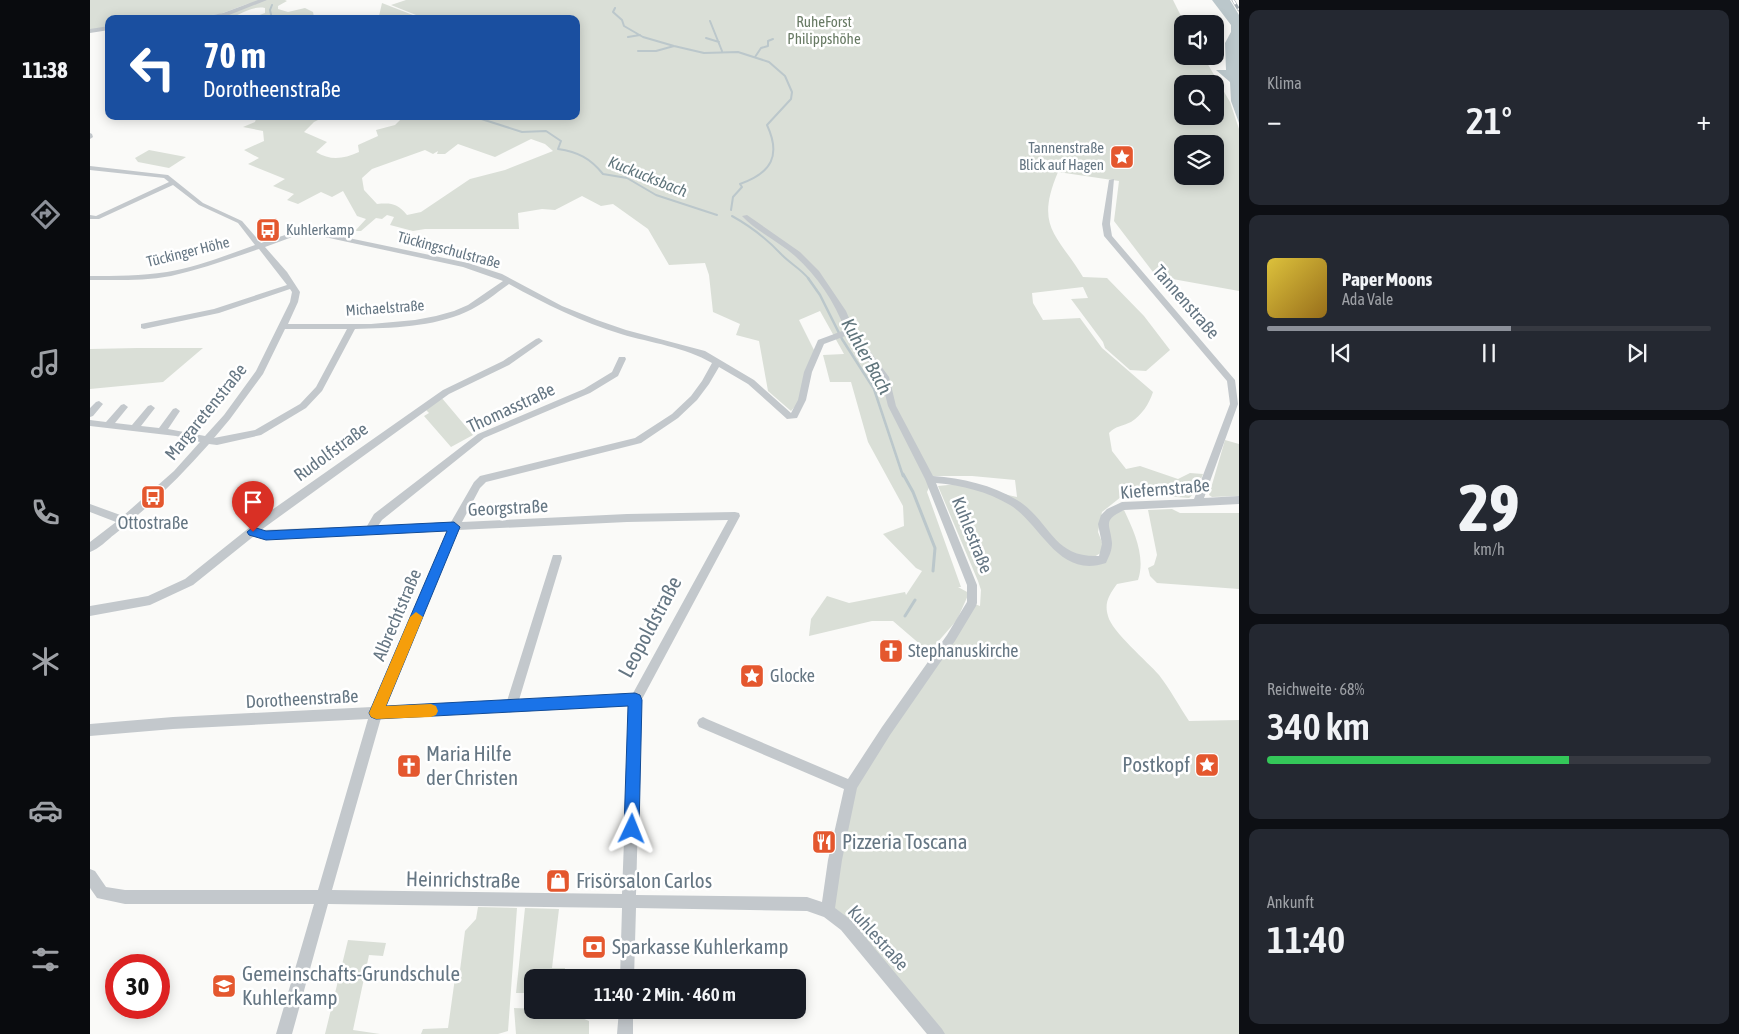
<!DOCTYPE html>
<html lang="de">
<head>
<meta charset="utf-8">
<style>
  body { margin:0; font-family:"Asap Condensed",sans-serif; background:#242831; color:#f1f3f6; height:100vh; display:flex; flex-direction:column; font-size:19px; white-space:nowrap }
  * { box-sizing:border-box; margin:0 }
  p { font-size:16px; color:#9ea1a6 }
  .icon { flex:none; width:28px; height:28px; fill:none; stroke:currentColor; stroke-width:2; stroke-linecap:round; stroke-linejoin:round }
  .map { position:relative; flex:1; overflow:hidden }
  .side { display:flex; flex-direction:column; gap:10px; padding:10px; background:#0d0f14; width:500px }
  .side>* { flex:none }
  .hud { position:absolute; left:15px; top:15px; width:475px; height:105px; border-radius:10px; box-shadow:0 2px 12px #0003; background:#1a4fa0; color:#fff; overflow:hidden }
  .tools { position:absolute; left:1084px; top:15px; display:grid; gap:10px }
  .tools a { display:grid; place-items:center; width:50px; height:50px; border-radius:10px; background:#171b24; box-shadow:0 2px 12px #0003; font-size:25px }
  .speed { position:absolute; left:15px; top:954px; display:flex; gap:10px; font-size:25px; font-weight:700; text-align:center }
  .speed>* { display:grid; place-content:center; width:65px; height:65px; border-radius:50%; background:#171b24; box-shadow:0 2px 12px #0003; line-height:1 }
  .speed .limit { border:8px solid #d22; background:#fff; color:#111 }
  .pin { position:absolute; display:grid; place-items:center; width:42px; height:42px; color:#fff; margin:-51px -21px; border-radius:50% 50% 50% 0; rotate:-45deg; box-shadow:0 0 5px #0007 }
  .pin .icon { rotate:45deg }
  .me { position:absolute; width:55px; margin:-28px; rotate:2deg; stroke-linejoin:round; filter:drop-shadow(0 0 4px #0008) }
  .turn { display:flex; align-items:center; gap:18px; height:105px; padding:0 15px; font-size:22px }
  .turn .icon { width:65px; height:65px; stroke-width:2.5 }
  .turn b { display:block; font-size:35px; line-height:42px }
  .big { font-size:38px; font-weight:600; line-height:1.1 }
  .side .widget { flex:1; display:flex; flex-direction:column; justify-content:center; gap:8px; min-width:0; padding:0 18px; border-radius:10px; background:#242831 }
  .side .dial { align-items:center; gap:0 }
  .dial b { font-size:65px; line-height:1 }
  .song { display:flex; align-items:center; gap:15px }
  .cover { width:60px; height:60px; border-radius:8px; background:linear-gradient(135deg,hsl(50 70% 55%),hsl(40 70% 35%)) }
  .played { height:5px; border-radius:2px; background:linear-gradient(90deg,#8c9099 55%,#363941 55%) }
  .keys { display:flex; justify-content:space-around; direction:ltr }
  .heat { display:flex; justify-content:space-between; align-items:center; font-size:28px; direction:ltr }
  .charge { height:8px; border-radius:4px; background:linear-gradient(90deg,#34c759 68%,#363941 0) }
  .trip { position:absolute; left:434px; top:969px; width:282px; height:50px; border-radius:10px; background:#171b24; box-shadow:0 2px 12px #0003; font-weight:600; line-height:50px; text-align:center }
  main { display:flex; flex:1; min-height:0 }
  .tabs { display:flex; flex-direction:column; width:90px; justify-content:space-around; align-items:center; background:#090b0e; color:#9ea1a6 }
  .tabs .icon { width:35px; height:35px }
  .tabs .on { color:#8c9099 }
  .tabs b { font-size:22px; color:#f1f3f6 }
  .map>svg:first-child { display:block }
  .green { fill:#dadfd7; fill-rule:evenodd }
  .water { fill:#bbc7cb }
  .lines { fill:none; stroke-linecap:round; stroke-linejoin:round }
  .stream-far2 { stroke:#bbc7cb; stroke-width:2 }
  .stream-far1 { stroke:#bbc7cb; stroke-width:2.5 }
  .stream { stroke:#bbc7cb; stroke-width:3 }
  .minor { fill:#c3c8cc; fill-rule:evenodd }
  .tertiary { fill:#c3c8cc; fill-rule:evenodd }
  .rail-casing { stroke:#a2aab0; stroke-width:3 }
  .rail { stroke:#fff; stroke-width:2; stroke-dasharray:5; stroke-linecap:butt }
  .route { fill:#1a73e8; stroke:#114b97 }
  .slow { fill:#f59e0b }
  .labels { text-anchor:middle; stroke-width:5; stroke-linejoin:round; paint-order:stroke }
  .far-park-label { font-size:15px; fill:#687a64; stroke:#fff }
  .far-poi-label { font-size:15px; fill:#657683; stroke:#fff; text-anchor:end }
  .far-street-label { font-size:15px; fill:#657683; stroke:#fff }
  .far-water-label { font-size:16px; font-style:italic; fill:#60757c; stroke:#fff }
  .street-label { font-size:18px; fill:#657683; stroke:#fff }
  .poi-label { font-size:18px; fill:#657683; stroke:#fff; text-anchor:start }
  .water-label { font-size:19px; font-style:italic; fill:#60757c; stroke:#fff }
  .near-street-label { font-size:21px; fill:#657683; stroke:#fff }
  .near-poi-label { font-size:21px; fill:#657683; stroke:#fff; text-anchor:start }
</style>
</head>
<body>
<main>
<nav class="tabs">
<b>11:38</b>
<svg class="icon on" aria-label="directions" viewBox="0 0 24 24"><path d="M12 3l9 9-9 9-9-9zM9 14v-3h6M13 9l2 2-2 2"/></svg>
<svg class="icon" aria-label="music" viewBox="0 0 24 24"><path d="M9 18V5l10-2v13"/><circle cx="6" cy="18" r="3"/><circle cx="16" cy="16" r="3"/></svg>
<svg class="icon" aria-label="phone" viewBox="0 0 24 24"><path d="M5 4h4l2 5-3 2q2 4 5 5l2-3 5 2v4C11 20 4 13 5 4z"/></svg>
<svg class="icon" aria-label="climate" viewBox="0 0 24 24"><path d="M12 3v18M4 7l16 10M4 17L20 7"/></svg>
<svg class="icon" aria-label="car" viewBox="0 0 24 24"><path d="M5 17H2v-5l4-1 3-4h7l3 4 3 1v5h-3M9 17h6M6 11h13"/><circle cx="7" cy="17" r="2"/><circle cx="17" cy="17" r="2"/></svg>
<svg class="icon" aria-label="filters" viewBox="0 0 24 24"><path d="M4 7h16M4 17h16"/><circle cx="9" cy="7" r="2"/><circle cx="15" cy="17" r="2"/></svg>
</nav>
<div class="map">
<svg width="1149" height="1034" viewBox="0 0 1149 1034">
  <rect width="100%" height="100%" fill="#fafaf8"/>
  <path class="green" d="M0 0H195L197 1 188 6V9L198 12 215 8 223 12 224 17 220 19H158L175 13V8C159 5 147 19 132 19L134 15 160 3 130 14 91 19H19V28L0 30Z
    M316 0H1083L1095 24H1092V56H1113L1140 102 1149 129V291L1066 276 1024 221 1029 181 968 172C945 227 966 233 993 277L1017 278 1054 316 1080 350 1056 371 1040 370 1015 348 1013 342 981 299 998 298 993 287 942 293 943 303 953 320 990 318 1012 348 1063 392C1059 404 1052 415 1041 422 1033 426 1025 426 1019 433L1022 451 1036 469 1050 466 1088 479 1100 473 1113 474 1106 492 1099 498 1036 493 1012 512 1008 532 1015 550 992 565 1016 562V517L1034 510C1044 531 1056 557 1048 580L1027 584C1019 595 1014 603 1018 616 1022 632 1057 661 1069 675 1080 689 1089 706 1099 721L1149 720V1034H847L738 911 761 786 882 603 890 606 891 590 888 581 848 486 868 484 927 497 925 480 882 476H844L837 492 871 587H868L879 593 867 620 839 652 803 621H782L719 636 721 619 737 596 759 603 815 592 816 595 832 571 826 568 793 534 814 526 813 506 778 442 761 382H740L733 355 754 354 730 311 709 320 725 352 710 401 701 411 678 391 669 341 646 335 650 324 623 312 619 275 615 263 579 265 558 229 523 204 511 206 492 196 465 210 452 209 428 213 429 229H335L323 231 300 225 304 217 297 215 292 219 286 218 271 231H265L276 219 267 216 253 191 242 197 231 192 208 204 197 200 204 194 183 186 195 179 158 164 169 158 154 150 174 141 173 131 153 127 165 122 167 116H236L224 122 214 132 237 142 226 152C241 161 253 159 269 152L268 145 288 136 286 130 305 125 311 119 307 116H486V19H336L301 5ZM1092 84H1125V116H1092ZM441 139 455 144 463 151 415 170 380 179 331 212 317 215C307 203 301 203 287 204L274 190 272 178 282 169 335 150 343 154 348 151 347 154H355L368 144 405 157ZM1092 144H1125V176H1092Z
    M292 3 333 19H280L289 16Z
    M59 150 96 157 79 168 48 162 45 158Z
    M47 348H113L73 382 0 389V349Z
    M351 397 383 435 361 447 334 416 339 413 335 409Z
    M1135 440 1149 444V496L1122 497 1119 495Z
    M1082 509 1090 513H1149V589L1067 583 1060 576 1058 568 1064 565 1067 555 1058 510Z
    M388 907 427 908 418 1031 408 1034H331L333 1029 358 1028 365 978H369L375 931 386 919Z
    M435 908 469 909 462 968H475L474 977 442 978V993H426Z
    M258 940 296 943 293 956 279 955 263 1030 290 1034H235Z
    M424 1008 474 1010 499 1021V1034H426Z"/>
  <path class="water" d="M1122 0H1140L1149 15V123L1141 101 1140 82 1126 70H1136L1135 43 1141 32V25Z"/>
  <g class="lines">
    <path class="stream-far2" d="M182 5 180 10 182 19
      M525 8 523 12 532 20 534 26 553 37 584 46 614 53 648 52 679 62 695 76 702 92 701 99 677 125C691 155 682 173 650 184L652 187 643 197 641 210
      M208 19 211 17
      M620 21 632 51
      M538 37 550 35
      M616 38 629 42
      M548 51H566L584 46
      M665 57 671 48 678 46V41L683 39
      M382 116 432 132 456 131 471 141 468 149C488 152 500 158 513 174L537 178 566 195 627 215
      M642 216C662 227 677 239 692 255 701 264 711 269 719 279"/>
    <path class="stream-far1" d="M718 278 730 295 752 339 784 389 813 476"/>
    <path class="stream" d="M813 474 823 492 845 548 843 571
      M815 616 825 600"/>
    <path class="minor" d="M0 133 2 134 3 137 0 139Z
      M0 166 78 175 113 203 152 221 171 243 204 232H230L378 263 412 274 472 306 507 320 536 330 615 351 664 380 701 413 708 400 714 372 728 340 755 330C745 302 727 276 705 256 688 241 667 232 652 216L657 215 710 252 729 271 756 311 764 330 799 377 806 406 843 476C872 478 902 485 927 500 961 521 962 558 1009 556L1012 544 1008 524 1011 515 1017 509 1032 502 1104 499 1140 404 1137 381 1014 236 1012 224 1019 180 1024 179 1020 224 1022 236 1145 380 1148 404 1114 498 1149 496V504L1034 510C1012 521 1020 523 1022 543 1022 551 1019 556 1016 563 968 579 952 525 920 505 898 492 872 485 846 483L887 585V603L886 606 865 641 800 735 767 788 752 860 745 908 761 920 852 1029 855 1034H837L751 930 734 917 717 911 546 908 544 978H530L532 908 238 904 202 1034H186L224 904H35L7 898 0 888V869L5 871 16 887 35 890H228L278 719 83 729 0 736V724L83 717 282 707 358 530 176 539 164 536 103 585 60 605 0 616V606L58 596 95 579 179 512 353 390 413 361 446 339 449 338 453 341 419 365 359 394 171 530 277 526 284 514 388 434 494 389 522 372 529 357H535L536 359 528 376 500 393 394 438 292 520 288 526 361 522 384 482 390 476 545 438 582 414 601 396 612 381 622 363C595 347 561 343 531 334 492 322 455 304 419 284 405 294 392 305 376 312 343 327 301 328 265 329L232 391 216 408 171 435 127 445 119 444C90 477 59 507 25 534 17 540 9 549 0 552V542L26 522 0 512V504L33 516 84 471 110 442 86 436 0 426V420L16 422 31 405 34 404 38 407 25 423 42 425 58 406 61 405 65 408 51 426 69 428 83 409 86 408 90 411 78 429 115 436 134 415 166 371 200 302 202 292 200 289 129 313 54 329 51 328V324L124 309 197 285 169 249C140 259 111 269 81 276 54 281 27 280 0 280V276C26 276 51 276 77 272 107 267 137 255 165 245L148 223 109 205 83 185 9 219H0V215L6 216 79 182 74 178 0 170ZM205 236H230L373 267 413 281 378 305 364 311 346 316 325 320 281 324H198L208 302 210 292 197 272 175 247ZM195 329H257L226 387 210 404 165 430 124 438 140 419 173 374ZM758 335 791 378 798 406 835 479 877 585V602L857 635 792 727 758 779 617 719 613 717 609 719 607 723 609 727 754 789 738 860 732 902 717 897 546 895 551 701 650 516 649 513 645 512 537 514 372 522 390 488 396 482 551 443 588 418 607 400 619 384 629 367 658 384 697 419 707 418 716 400 722 372 734 344ZM638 520 542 695 429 700 472 558 471 555H463L462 558 417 701 295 707 368 530 537 522ZM539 706 532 894 242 890 291 718Z
      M9 401 13 404 3 416 0 417V408L6 402Z
      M529 1010H543V1034H527Z"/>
    <path class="tertiary" d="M168 0H177L134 17 102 19 133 13Z
      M19 26V30L0 33V29Z"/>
    <defs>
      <path id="rail" d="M1143 0 1149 10"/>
    </defs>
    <use href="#rail" class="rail-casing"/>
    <use href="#rail" class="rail"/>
  </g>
  <path class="route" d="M364 522 370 527 296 706 545 693 550 695 552 700 549 829 547 834 542 836 536 834 534 829 538 706 286 719 281 717 279 713 357 531 176 540 159 535 157 532 163 527 176 531Z"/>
  <path class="slow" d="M326 612 333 617 296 706 341 704 346 706 348 711 346 715 341 717 286 719 281 717 279 713 320 617Z"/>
  <defs>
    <symbol id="sight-square" viewBox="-11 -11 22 22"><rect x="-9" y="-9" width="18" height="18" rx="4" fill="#e4572e" stroke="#fff"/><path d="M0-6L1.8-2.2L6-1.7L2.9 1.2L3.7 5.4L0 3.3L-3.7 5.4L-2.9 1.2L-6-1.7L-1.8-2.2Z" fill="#fff"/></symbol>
    <symbol id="bus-square" viewBox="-11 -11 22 22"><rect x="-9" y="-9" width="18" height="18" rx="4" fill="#e4572e" stroke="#fff"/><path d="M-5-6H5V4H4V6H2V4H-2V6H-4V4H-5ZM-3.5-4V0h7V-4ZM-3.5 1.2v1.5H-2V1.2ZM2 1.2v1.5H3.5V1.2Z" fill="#fff"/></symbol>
    <symbol id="church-square" viewBox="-11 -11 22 22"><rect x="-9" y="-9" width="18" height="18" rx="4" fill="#e4572e" stroke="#fff"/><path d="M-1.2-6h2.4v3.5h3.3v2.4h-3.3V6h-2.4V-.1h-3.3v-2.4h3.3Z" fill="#fff"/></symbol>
    <symbol id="restaurant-square" viewBox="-11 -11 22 22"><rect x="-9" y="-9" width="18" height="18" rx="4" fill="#e4572e" stroke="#fff"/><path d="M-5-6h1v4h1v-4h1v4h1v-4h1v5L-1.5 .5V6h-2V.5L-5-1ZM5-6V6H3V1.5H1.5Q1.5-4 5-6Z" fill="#fff"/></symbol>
    <symbol id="shop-square" viewBox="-11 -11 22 22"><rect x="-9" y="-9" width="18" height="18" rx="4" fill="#e4572e" stroke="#fff"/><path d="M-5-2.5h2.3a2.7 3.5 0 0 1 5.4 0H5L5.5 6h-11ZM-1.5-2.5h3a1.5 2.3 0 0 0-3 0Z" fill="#fff"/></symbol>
    <symbol id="bank-square" viewBox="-11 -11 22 22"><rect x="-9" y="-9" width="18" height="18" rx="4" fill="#e4572e" stroke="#fff"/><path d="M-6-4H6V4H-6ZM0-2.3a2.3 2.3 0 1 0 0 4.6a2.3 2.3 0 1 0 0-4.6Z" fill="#fff"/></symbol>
    <symbol id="school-square" viewBox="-11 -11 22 22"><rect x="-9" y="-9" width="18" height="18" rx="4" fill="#e4572e" stroke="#fff"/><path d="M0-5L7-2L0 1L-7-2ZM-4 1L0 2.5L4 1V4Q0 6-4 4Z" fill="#fff"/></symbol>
  </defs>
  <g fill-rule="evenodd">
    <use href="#sight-square" x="1018" y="143" width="28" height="28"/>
    <use href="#bus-square" x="164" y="216" width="28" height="28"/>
    <use href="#bus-square" x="49" y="483" width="28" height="28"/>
    <use href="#church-square" x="787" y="637" width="28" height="28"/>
    <use href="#sight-square" x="648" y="662" width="28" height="28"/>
    <use href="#sight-square" x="1103" y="751" width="28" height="28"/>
    <use href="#church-square" x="305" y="752" width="28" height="28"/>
    <use href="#restaurant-square" x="720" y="828" width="28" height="28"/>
    <use href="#shop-square" x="454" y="867" width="28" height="28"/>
    <use href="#bank-square" x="490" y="933" width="28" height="28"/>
    <use href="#school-square" x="120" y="972" width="28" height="28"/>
  </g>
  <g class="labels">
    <g class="far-park-label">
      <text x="734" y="27">RuheForst<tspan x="734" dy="17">Philippshöhe</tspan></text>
    </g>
    <g class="far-poi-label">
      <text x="1014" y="153">Tannenstraße<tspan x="1014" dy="17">Blick auf Hagen</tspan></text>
      <text x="196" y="235" text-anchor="start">Kuhlerkamp</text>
    </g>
    <g class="far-street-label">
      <text transform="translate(359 250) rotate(15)" y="5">Tückingschulstraße</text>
      <text transform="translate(98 252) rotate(-14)" y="5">Tückinger Höhe</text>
      <text transform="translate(295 308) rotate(-4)" y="5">Michaelstraße</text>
    </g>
    <g class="far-water-label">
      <text transform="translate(558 176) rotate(22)" y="6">Kuckucksbach</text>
    </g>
    <g class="street-label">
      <text transform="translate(1096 302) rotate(49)" y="6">Tannenstraße</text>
      <text transform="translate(421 408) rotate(-25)" y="6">Thomasstraße</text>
      <text transform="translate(116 412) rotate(-51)" y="6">Margaretenstraße</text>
      <text transform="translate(241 452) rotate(-36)" y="6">Rudolfstraße</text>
      <text transform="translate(1075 489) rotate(-5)" y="6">Kiefernstraße</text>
      <text transform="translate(418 508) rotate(-3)" y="6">Georgstraße</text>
      <text transform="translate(882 535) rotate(68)" y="6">Kuhlestraße</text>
      <text transform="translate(307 615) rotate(-67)" y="6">Albrechtstraße</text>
      <text transform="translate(212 699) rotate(-3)" y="6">Dorotheenstraße</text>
      <text transform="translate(788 938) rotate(48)" y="6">Kuhlestraße</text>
    </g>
    <g class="poi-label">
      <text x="63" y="529" text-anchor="middle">Ottostraße</text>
      <text x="818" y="657">Stephanuskirche</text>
      <text x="680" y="682">Glocke</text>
    </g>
    <g class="water-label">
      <text transform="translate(777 356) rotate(61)" y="7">Kuhler Bach</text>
    </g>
    <g class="near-street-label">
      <text transform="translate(560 627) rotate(-62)" y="7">Leopoldstraße</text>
      <text transform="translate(373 880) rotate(1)" y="7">Heinrichstraße</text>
    </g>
    <g class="near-poi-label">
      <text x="336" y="761">Maria Hilfe<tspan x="336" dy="24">der Christen</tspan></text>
      <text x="1100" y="772" text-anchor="end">Postkopf</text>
      <text x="752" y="849">Pizzeria Toscana</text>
      <text x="486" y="888">Frisörsalon Carlos</text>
      <text x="522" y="954">Sparkasse Kuhlerkamp</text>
      <text x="152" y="981">Gemeinschafts-Grundschule<tspan x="152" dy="24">Kuhlerkamp</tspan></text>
    </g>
  </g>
</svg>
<div class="tools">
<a><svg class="icon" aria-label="sound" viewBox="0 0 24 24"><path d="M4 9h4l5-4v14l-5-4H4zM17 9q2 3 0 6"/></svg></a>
<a><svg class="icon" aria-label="search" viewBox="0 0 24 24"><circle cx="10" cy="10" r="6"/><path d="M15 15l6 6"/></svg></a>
<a><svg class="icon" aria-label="layers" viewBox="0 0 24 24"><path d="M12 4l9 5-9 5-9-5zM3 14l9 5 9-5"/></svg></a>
</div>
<div class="speed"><div class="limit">30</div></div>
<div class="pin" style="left:163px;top:532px;background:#d93025"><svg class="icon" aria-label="arrive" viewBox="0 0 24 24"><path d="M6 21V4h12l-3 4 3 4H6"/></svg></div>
<svg class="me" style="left:542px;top:829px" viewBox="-20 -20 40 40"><path d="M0-17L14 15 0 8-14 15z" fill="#1a73e8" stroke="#fff" stroke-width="4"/></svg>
<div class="trip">11:40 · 2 Min. · 460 m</div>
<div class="hud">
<div class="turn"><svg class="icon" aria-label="left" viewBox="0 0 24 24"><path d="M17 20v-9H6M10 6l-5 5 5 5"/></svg><div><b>70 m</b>Dorotheenstraße</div></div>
</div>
</div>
<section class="side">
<div class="widget"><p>Klima</p>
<div class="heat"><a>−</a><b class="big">21°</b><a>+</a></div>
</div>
<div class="widget">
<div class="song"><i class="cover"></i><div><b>Paper Moons</b><p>Ada Vale</p></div></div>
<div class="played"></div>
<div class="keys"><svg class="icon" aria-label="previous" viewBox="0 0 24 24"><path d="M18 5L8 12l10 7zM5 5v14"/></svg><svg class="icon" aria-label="pause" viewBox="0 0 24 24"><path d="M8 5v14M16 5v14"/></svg><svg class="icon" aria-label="next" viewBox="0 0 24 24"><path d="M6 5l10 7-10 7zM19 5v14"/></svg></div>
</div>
<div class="widget dial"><b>29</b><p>km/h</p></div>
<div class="widget"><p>Reichweite · 68%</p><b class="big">340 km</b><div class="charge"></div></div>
<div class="widget"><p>Ankunft</p><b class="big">11:40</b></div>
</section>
</main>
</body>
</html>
